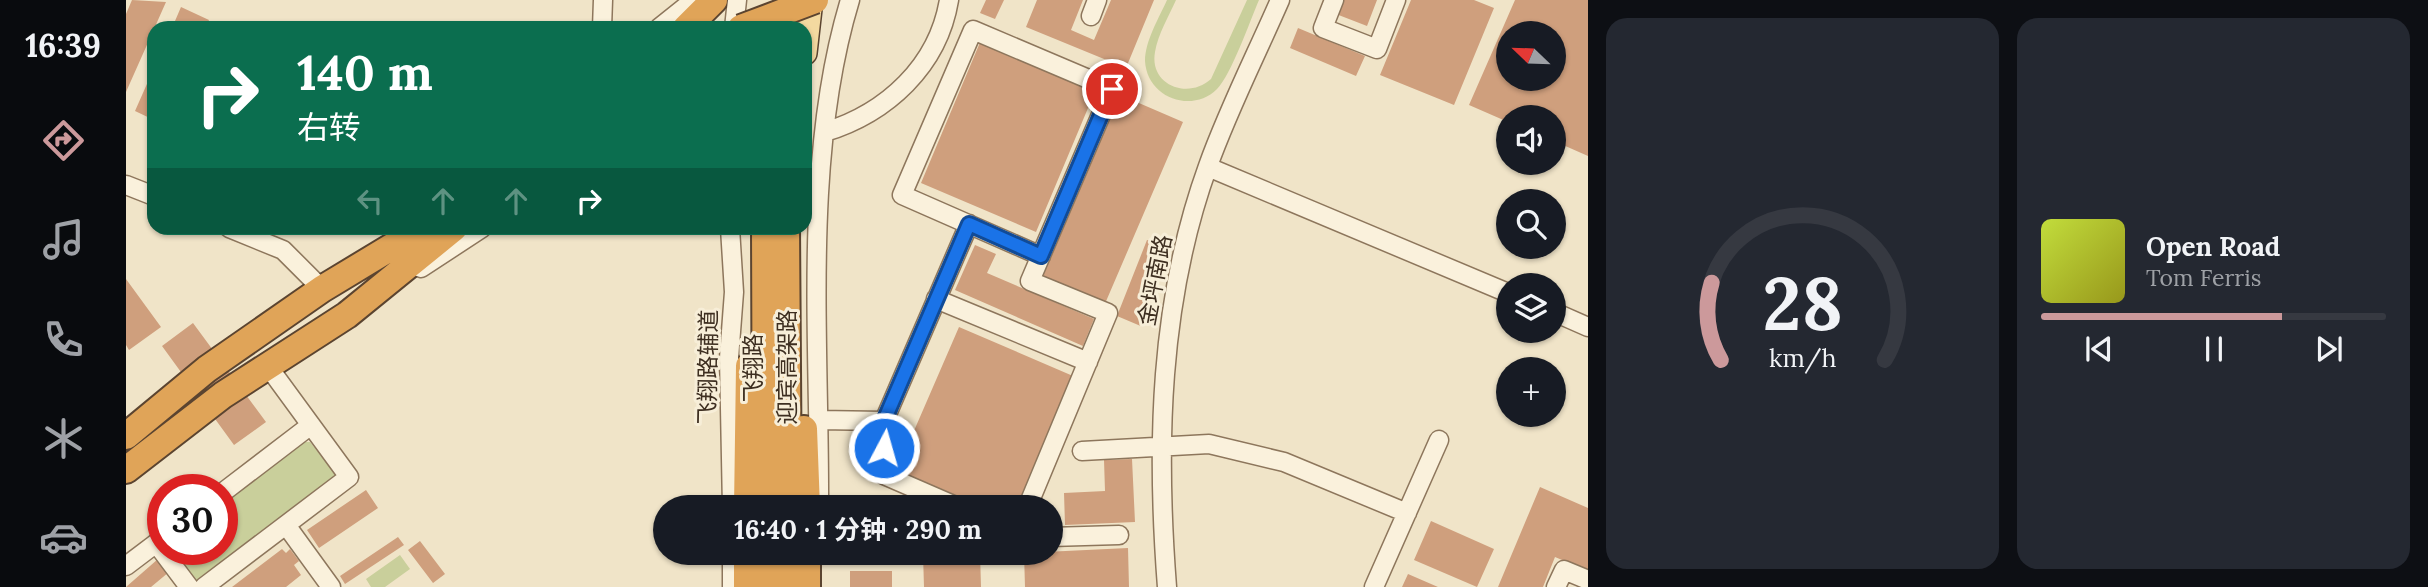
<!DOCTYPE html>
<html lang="zh">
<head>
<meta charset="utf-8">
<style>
  body { margin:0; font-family:Lora,"Noto Sans SC",serif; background:#242831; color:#f1f3f6; height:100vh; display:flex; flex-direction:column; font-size:26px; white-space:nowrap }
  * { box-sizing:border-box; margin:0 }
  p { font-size:23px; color:#9ea1a6 }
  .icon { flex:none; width:38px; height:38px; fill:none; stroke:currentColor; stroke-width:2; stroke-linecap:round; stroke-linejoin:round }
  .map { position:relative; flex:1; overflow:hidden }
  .drawer { display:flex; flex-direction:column; gap:18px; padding:18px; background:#0d0f14; width:840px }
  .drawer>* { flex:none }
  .hud { position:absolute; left:21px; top:21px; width:665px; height:214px; border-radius:21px; box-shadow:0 2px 5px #0004; background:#0b6e4f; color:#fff; overflow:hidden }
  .needle { width:46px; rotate:293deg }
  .fabs { position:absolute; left:1370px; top:21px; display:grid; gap:14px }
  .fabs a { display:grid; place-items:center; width:70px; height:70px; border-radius:50%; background:#171b24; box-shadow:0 2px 5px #0004; font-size:35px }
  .speed { position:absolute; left:21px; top:474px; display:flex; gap:14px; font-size:35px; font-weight:700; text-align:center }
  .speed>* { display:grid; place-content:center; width:91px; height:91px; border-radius:50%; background:#171b24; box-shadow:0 2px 5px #0004; line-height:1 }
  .speed .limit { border:10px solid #d22; background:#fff; color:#111 }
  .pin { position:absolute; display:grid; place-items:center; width:60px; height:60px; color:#fff; margin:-30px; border:4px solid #fff; border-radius:50%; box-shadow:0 2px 7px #0007 }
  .me { position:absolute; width:77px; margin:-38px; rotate:6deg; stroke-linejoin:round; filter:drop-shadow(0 0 5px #0008) }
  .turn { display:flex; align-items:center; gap:24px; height:147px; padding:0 35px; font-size:32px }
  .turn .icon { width:91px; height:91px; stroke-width:2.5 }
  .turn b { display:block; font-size:49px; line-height:60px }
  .lanes { display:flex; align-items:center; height:66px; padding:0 35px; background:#0003; justify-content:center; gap:35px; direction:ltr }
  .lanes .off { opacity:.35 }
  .drawer .tile { flex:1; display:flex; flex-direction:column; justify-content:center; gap:10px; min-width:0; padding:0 24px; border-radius:21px; background:#242831 }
  .drawer .dial { align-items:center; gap:0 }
  .dial svg { height:182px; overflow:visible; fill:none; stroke:#363941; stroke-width:7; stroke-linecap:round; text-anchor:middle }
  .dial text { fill:#f1f3f6; stroke:none }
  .song { display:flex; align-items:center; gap:21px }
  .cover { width:84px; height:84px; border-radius:10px; background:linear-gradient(135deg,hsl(70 70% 55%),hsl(60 70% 35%)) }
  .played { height:7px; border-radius:4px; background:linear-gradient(90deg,#cc999b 70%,#363941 70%) }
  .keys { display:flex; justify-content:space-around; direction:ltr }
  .drawer .tiles { flex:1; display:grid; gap:18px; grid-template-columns:repeat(2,1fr) }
  .trip { position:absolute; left:527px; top:495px; width:410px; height:70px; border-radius:35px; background:#171b24; box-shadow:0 2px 5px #0004; font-weight:700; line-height:70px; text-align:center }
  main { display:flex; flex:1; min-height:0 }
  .tabs { display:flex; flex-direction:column; width:126px; justify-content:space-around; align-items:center; background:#090b0e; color:#9ea1a6 }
  .tabs .icon { width:49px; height:49px }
  .tabs .current { color:#cc999b }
  .tabs b { font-size:32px; color:#f1f3f6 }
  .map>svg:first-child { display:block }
  .green { fill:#c9cf9b }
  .building { fill:#cf9f7d; fill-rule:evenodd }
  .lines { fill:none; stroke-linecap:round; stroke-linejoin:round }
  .minor-casing { stroke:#8d765c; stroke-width:21 }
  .major-casing { stroke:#5b4430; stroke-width:26 }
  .highway-casing { stroke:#5b4430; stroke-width:30 }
  .minor { stroke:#faf1dc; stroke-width:18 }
  .major { stroke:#f3d9a0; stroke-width:23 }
  .highway { stroke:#e0a458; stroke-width:26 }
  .highway-bridge-casing { stroke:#5b4430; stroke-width:30; stroke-linecap:butt }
  .highway-bridge { stroke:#e0a458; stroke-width:26 }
  .route-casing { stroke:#114b97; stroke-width:18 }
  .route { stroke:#1a73e8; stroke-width:12 }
  .labels { text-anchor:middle; stroke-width:6; stroke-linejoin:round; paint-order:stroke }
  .street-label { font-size:23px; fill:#3d2e20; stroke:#f7eed8 }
</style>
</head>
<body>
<main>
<nav class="tabs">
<b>16:39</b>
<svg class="icon current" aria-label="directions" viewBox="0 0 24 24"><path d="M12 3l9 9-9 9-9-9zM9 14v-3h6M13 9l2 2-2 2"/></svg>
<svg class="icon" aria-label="music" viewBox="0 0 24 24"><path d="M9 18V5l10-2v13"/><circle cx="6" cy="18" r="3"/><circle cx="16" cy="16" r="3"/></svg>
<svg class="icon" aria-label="phone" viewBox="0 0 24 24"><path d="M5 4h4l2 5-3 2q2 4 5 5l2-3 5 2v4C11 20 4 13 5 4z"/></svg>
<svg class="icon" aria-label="climate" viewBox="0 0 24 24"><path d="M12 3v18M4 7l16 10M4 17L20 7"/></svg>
<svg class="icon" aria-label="car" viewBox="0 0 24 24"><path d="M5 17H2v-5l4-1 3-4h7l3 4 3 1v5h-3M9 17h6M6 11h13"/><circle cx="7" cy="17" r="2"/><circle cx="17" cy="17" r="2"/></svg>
</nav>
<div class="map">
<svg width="1462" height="587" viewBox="0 0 1462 587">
  <rect width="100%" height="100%" fill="#f0e4c8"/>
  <path class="green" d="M1041 0H1050C1043 16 1032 34 1029 52 1023 85 1062 100 1085 79L1121 0H1133C1124 21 1105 75 1091 89 1066 114 1021 98 1019 61 1019 41 1033 18 1041 0Z
    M179 442H184L211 476 209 481 70 582 45 550H96V502Z
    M274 555 284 569 259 587H245L240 579Z"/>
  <path class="building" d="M6 0 40 2 0 92V14Z
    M860 0H878L869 19 854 13Z
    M911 0H957L945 30 968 40 985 0H1028L1000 68 900 27Z
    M1215 0H1251L1241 26 1210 14Z
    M1285 0H1348L1368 8 1328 105 1254 75Z
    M1389 0H1462V156L1428 141V117H1382V122L1343 105ZM1382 33H1428V79H1382Z
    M55 7 83 20 80 28H46Z
    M1172 28 1239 56 1230 76 1164 48Z
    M855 40 970 89 910 232 795 183Z
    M28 68V120L9 111Z
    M992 94 1057 122 978 306 913 278Z
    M1021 240 1031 243 1017 327 991 316Z
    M849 245 870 254 861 273 968 319 957 346 829 290Z
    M0 279 35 327 3 350 0 345Z
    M67 323 140 422 108 445 36 346Z
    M833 327 947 376 891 508H860L771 470Z
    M1006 459 1009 522 939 525 938 493 979 491 978 460Z
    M1414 487 1462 508V571L1429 557 1417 587H1372Z
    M240 490 252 508 193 548 181 530Z
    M1305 521 1368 549 1351 587 1288 560Z
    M272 537 278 545 219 584 214 576Z
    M294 541 319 574 307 583 282 550Z
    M1002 548 1003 587H899L898 553Z
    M156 549 160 553 164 549 173 561 168 565 175 575 160 587H106Z
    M854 553 855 587H798L797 554Z
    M32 559 43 572 25 587H0Z
    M724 571H766V587H724Z
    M1282 574 1312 587H1276Z"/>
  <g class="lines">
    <defs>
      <path id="minor" d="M1208 0 1197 28 1251 49 1270 0
        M965 16 971 0
        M476 28 477 0
        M533 28 568 0
        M608 28 611 0
        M699 132C761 113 812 66 823 0
        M1082 167 1382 293
        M0 185 28 196
        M103 228 157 250 196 289 203 284
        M604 228 608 292 603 358 606 508
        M295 268 356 228
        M810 299 962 362
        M1428 312 1462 327
        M693 420 758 421
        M956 451 1083 444 1158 462 1281 513
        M96 493 185 425
        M693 508C694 343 676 158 724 0
        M834 508 758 475V421L843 224
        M901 508 982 313 904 281 986 89 847 30 776 195 915 256
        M160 525 205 587
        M924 537 993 535
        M30 543 63 587
        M606 553V587
        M0 566 37 538
        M78 587 223 477 141 365
        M1041 587C1030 446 1033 301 1082 166 1102 110 1130 55 1154 0
        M1248 587 1313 440
        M1430 587 1438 570 1462 580"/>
      <path id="major" d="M679 53 685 0"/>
      <path id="highway" d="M560 28 588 0
        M639 228 640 508
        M660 228 662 508
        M678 429 681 508
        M0 436 81 369 196 289 297 228
        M0 470 97 395 221 315 328 228
        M621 508 623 366
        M640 553V587
        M662 553V587
        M681 553V587
        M621 587V553"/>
    </defs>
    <use href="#minor" class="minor-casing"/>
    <use href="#major" class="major-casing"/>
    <use href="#highway" class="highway-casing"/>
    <use href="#minor" class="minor"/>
    <use href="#major" class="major"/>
    <use href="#highway" class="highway"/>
    <defs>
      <path id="highway-bridge" d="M615 28 689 0"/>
    </defs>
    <use href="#highway-bridge" class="highway-bridge-casing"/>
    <use href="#highway-bridge" class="highway-bridge"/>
  </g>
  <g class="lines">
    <defs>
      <path id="route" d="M758 448V421L843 224 915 256 986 89"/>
    </defs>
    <use href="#route" class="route-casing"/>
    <use href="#route" class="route"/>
  </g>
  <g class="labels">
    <g class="street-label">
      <text transform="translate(1029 280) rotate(-79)" y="8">金坪南路</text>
      <text transform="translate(582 367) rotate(-89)" y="8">飞翔路辅道</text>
      <text transform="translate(661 367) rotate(-90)" y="8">迎宾高架路</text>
      <text transform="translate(627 368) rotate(-90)" y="8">飞翔路</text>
    </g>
  </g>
</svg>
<div class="fabs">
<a><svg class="needle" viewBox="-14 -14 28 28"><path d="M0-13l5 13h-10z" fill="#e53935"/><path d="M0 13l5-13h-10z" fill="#9ea1a6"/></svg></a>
<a><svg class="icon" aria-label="sound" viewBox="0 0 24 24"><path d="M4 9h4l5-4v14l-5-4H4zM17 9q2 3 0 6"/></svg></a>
<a><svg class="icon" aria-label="search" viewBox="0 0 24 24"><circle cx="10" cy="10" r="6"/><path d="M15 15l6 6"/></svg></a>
<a><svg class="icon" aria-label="layers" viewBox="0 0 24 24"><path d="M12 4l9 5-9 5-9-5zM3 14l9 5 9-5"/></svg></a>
<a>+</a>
</div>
<div class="speed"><div class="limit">30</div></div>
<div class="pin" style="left:986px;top:89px;background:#d93025"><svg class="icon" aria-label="arrive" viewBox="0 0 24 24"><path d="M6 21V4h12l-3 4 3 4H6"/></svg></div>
<svg class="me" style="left:758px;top:448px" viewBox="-20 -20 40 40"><circle r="17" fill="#1a73e8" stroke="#fff" stroke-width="3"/><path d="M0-11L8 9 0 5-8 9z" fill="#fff"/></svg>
<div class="trip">16:40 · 1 分钟 · 290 m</div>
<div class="hud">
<div class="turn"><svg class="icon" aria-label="right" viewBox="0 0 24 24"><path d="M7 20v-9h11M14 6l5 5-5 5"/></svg><div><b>140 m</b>右转</div></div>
<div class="lanes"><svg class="icon off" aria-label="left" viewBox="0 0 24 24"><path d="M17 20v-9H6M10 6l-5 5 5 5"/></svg><svg class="icon off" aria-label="ahead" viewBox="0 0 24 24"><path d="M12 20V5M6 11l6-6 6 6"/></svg><svg class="icon off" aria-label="ahead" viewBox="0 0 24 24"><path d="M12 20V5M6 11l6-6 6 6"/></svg><svg class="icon" aria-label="right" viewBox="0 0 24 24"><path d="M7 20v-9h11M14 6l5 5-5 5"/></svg></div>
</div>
</div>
<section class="drawer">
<div class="tiles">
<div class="tile dial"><svg viewBox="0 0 100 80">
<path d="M14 69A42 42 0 1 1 86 69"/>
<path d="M14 69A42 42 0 0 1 10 35" stroke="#cc999b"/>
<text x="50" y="56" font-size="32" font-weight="700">28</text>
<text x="50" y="72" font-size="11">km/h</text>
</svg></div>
<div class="tile">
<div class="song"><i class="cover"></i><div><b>Open Road</b><p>Tom Ferris</p></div></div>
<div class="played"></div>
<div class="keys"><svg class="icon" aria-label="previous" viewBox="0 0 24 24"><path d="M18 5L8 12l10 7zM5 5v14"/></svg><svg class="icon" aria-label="pause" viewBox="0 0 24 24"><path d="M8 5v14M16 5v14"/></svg><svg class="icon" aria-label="next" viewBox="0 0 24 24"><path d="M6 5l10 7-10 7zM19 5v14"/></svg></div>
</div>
</div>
</section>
</main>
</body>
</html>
